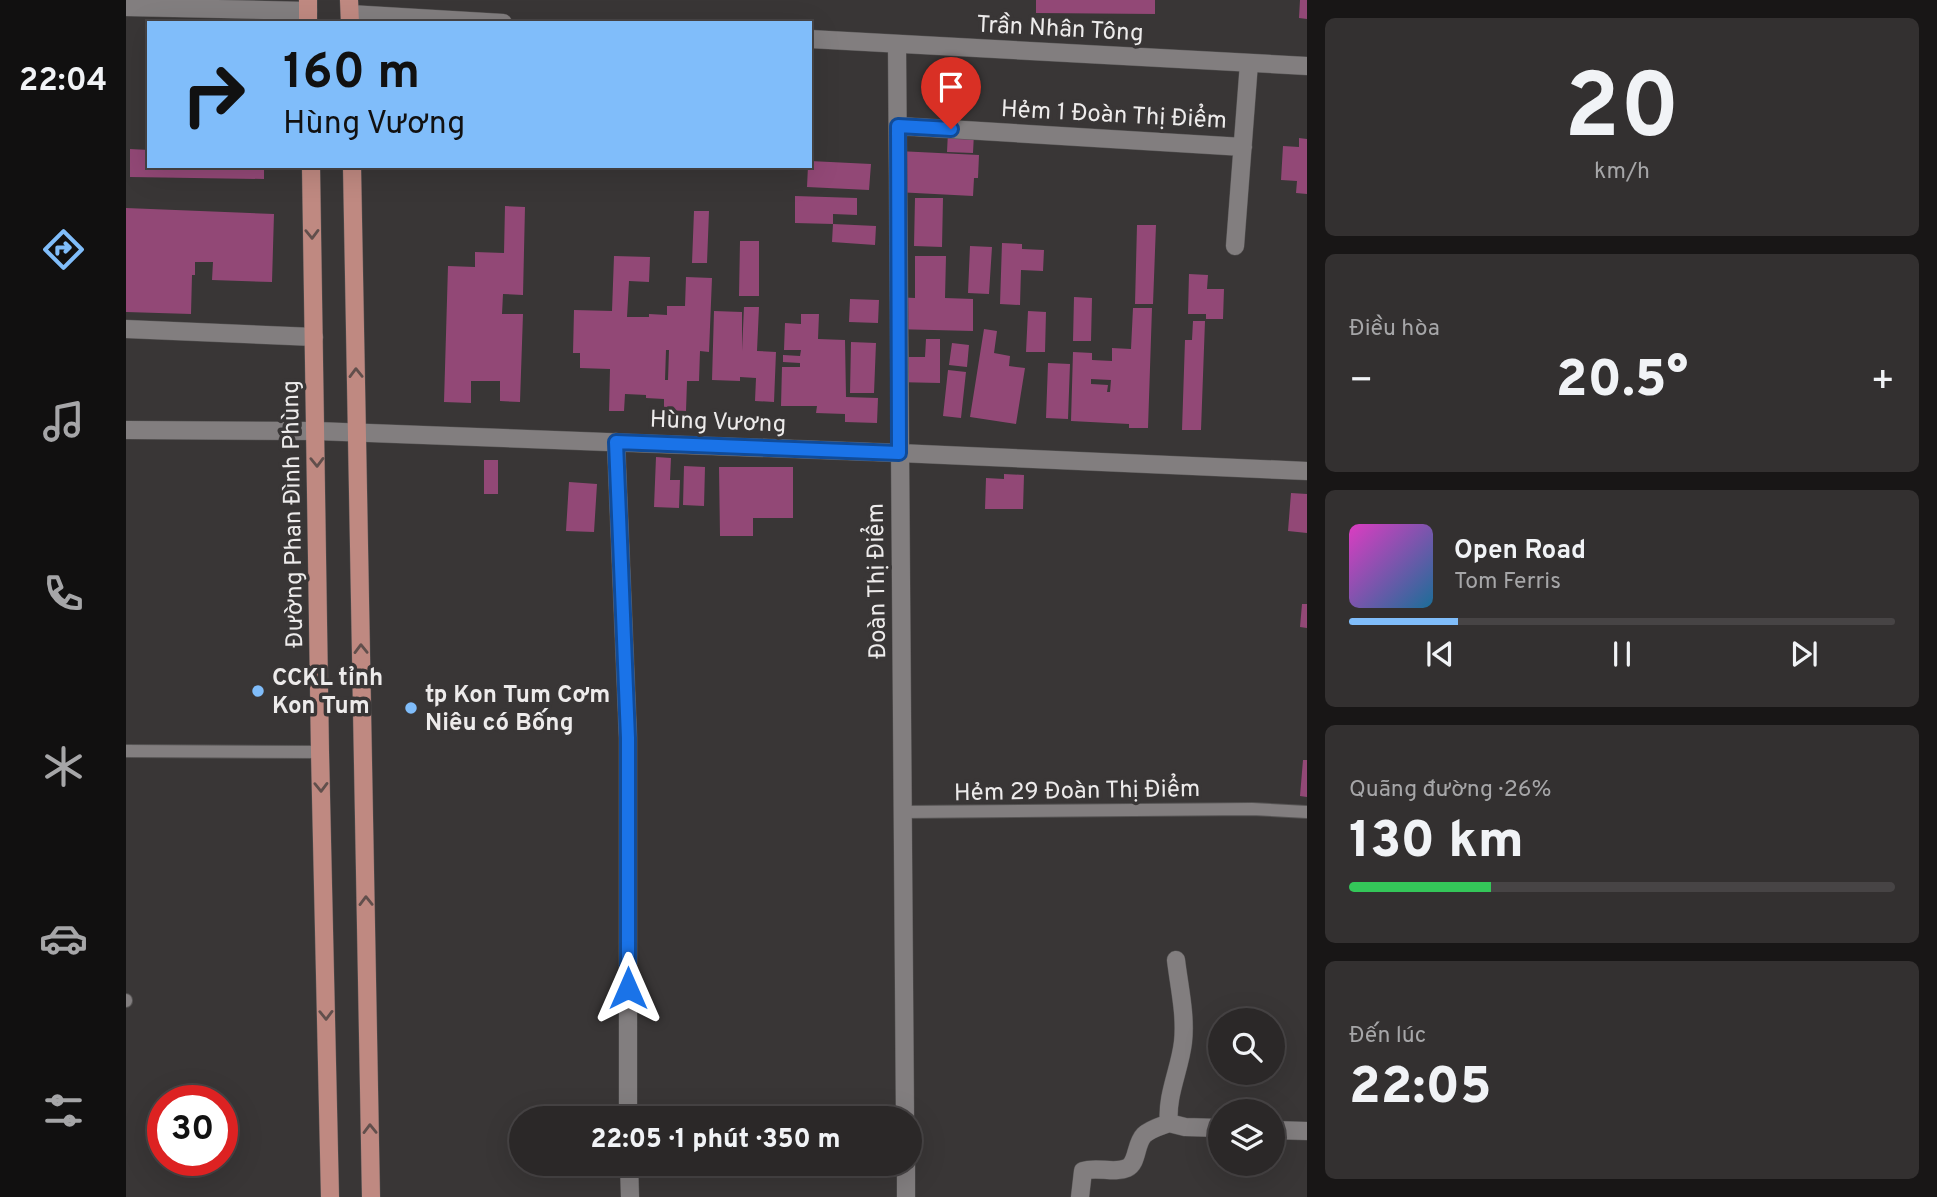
<!DOCTYPE html>
<html lang="vi">
<head>
<meta charset="utf-8">
<style>
  body { margin:0; font-family:Overpass,sans-serif; background:#333030; color:#f1f3f6; height:100vh; display:flex; flex-direction:column; font-size:26px; white-space:nowrap }
  * { box-sizing:border-box; margin:0 }
  p { font-size:23px; color:#a6a6a8 }
  .icon { flex:none; width:38px; height:38px; fill:none; stroke:currentColor; stroke-width:2; stroke-linecap:round; stroke-linejoin:round }
  .map { position:relative; flex:1; overflow:hidden }
  .side { display:flex; flex-direction:column; gap:18px; padding:18px; background:#181616; width:630px }
  .side>* { flex:none }
  .banner { position:absolute; left:21px; top:21px; width:665px; height:147px; border-radius:0px; box-shadow:0 7px 28px #0002,0 0 0 2px #474445; background:#80bdfa; color:#111; overflow:hidden }
  .controls { position:absolute; left:1082px; top:1008px; display:grid; gap:14px }
  .controls a { display:grid; place-items:center; width:77px; height:77px; border-radius:50%; background:#2b2828; box-shadow:0 7px 28px #0002,0 0 0 2px #474445; font-size:35px }
  .speed { position:absolute; left:21px; top:1085px; display:flex; gap:14px; font-size:35px; font-weight:700; text-align:center }
  .speed>* { display:grid; place-content:center; width:91px; height:91px; border-radius:50%; background:#2b2828; box-shadow:0 7px 28px #0002,0 0 0 2px #474445; line-height:1 }
  .speed .limit { border:10px solid #d22; background:#fff; color:#111 }
  .pin { position:absolute; display:grid; place-items:center; width:60px; height:60px; color:#fff; margin:-72px -30px; border-radius:50% 50% 50% 0; rotate:-45deg; box-shadow:0 0 7px #0007 }
  .pin .icon { rotate:45deg }
  .me { position:absolute; width:77px; margin:-38px; rotate:0deg; stroke-linejoin:round; filter:drop-shadow(0 0 5px #0008) }
  .turn { display:flex; align-items:center; gap:24px; height:147px; padding:0 21px; font-size:32px }
  .turn .icon { width:91px; height:91px; stroke-width:2.5 }
  .turn b { display:block; font-size:49px; line-height:60px }
  .big { font-size:52px; font-weight:800; line-height:1.1 }
  .side .card { flex:1; display:flex; flex-direction:column; justify-content:center; gap:10px; min-width:0; padding:0 24px; border-radius:10px; background:#333030 }
  .side .dial { align-items:center; gap:0 }
  .dial b { font-size:91px; line-height:1 }
  .song { display:flex; align-items:center; gap:21px }
  .cover { width:84px; height:84px; border-radius:10px; background:linear-gradient(135deg,hsl(310 70% 55%),hsl(200 70% 35%)) }
  .played { height:7px; border-radius:4px; background:linear-gradient(90deg,#80bdfa 20%,#474445 20%) }
  .keys { display:flex; justify-content:space-around; direction:ltr }
  .heat { display:flex; justify-content:space-between; align-items:center; font-size:38px; direction:ltr }
  .charge { height:10px; border-radius:5px; background:linear-gradient(90deg,#34c759 26%,#474445 0) }
  .trip { position:absolute; left:383px; top:1106px; width:413px; height:70px; border-radius:35px; background:#2b2828; box-shadow:0 7px 28px #0002,0 0 0 2px #474445; font-weight:800; line-height:70px; text-align:center }
  main { display:flex; flex:1; min-height:0 }
  .tabs { display:flex; flex-direction:column; width:126px; justify-content:space-around; align-items:center; background:#111010; color:#a6a6a8 }
  .tabs .icon { width:49px; height:49px }
  .tabs .active { color:#80bdfa }
  .tabs b { font-size:32px; color:#f1f3f6 }
  .map>svg:first-child { display:block }
  .building { fill:#924876; fill-rule:evenodd }
  .lines { fill:none; stroke-linecap:round; stroke-linejoin:round }
  .service-casing { stroke:#555353; stroke-width:14 }
  .minor-casing { stroke:#555353; stroke-width:19 }
  .primary-casing { stroke:#555353; stroke-width:19 }
  .service { stroke:#827e7f; stroke-width:12 }
  .minor { stroke:#827e7f; stroke-width:18 }
  .primary { stroke:#bf8981; stroke-width:18 }
  .oneway { stroke:#614f4c }
  .route-casing { stroke:#114b97; stroke-width:18 }
  .route { stroke:#1a73e8; stroke-width:12 }
  .poi-dot { fill:#80bdfa; stroke:#393636; stroke-width:2.5 }
  .labels { text-anchor:middle; stroke-width:7; stroke-linejoin:round; paint-order:stroke }
  .street-label { font-size:24px; fill:#edebeb; stroke:#393636 }
  .poi-label { font-size:24px; font-weight:bold; fill:#edebeb; stroke:#393636; text-anchor:start }
</style>
</head>
<body>
<main>
<nav class="tabs">
<b>22:04</b>
<svg class="icon active" aria-label="directions" viewBox="0 0 24 24"><path d="M12 3l9 9-9 9-9-9zM9 14v-3h6M13 9l2 2-2 2"/></svg>
<svg class="icon" aria-label="music" viewBox="0 0 24 24"><path d="M9 18V5l10-2v13"/><circle cx="6" cy="18" r="3"/><circle cx="16" cy="16" r="3"/></svg>
<svg class="icon" aria-label="phone" viewBox="0 0 24 24"><path d="M5 4h4l2 5-3 2q2 4 5 5l2-3 5 2v4C11 20 4 13 5 4z"/></svg>
<svg class="icon" aria-label="climate" viewBox="0 0 24 24"><path d="M12 3v18M4 7l16 10M4 17L20 7"/></svg>
<svg class="icon" aria-label="car" viewBox="0 0 24 24"><path d="M5 17H2v-5l4-1 3-4h7l3 4 3 1v5h-3M9 17h6M6 11h13"/><circle cx="7" cy="17" r="2"/><circle cx="17" cy="17" r="2"/></svg>
<svg class="icon" aria-label="filters" viewBox="0 0 24 24"><path d="M4 7h16M4 17h16"/><circle cx="9" cy="7" r="2"/><circle cx="15" cy="17" r="2"/></svg>
</nav>
<div class="map">
<svg width="1181" height="1197" viewBox="0 0 1181 1197">
  <rect width="100%" height="100%" fill="#393636"/>
  <path class="building" d="M910 0H1029V14L910 13Z
    M1174 0H1181V19L1173 18Z
    M822 132 848 133 847 153 821 152Z
    M1173 138 1181 139V194L1170 193 1171 181 1155 180 1157 146 1173 147Z
    M4 149 23 150V166H148V170H138V179L4 177Z
    M772 151 853 155 852 178H848L847 196 770 192Z
    M684 161 745 164 743 190 681 187 682 166H684Z
    M669 196 731 198V215L707 214V224L669 223Z
    M789 198H817L816 247 788 246Z
    M379 206 399 207 397 295 377 294 376 314H397L394 402 374 401V381H345V403L318 402 322 266 349 267V252L378 253Z
    M0 208 148 214 146 282 86 280 87 262H69V275H66L65 314 0 312Z
    M568 211H583L581 263H566Z
    M707 224 750 226 749 245 706 242Z
    M1011 225H1030L1027 304H1009Z
    M614 241H633V296H613Z
    M876 243 896 244V249L918 250 917 271 895 270 894 305 874 304Z
    M844 246 866 247 863 294 842 293Z
    M488 256 524 257 523 282 503 281 501 317H523V314L541 315V306H559L560 277 586 278 583 352 574 351 573 381H561L560 411 538 410V399L520 398V395L499 394 498 411H483L484 369 454 368V353H447L448 310 486 311ZM540 350H543L542 380H539Z
    M789 256H820L819 298 847 299V331L767 329 768 297 789 298Z
    M1063 274 1082 275 1081 289H1098L1097 319H1080V314H1062Z
    M948 297 966 298 965 341H947Z
    M724 299 753 300 752 323 723 322Z
    M618 307H633L631 351 650 352 648 402 629 401 630 378 614 377V381L586 380 588 311 616 312V351Z
    M1007 308H1026L1022 428H1003V424L945 421 947 352 966 353V360L986 361V348L1005 349ZM965 379 985 380 984 392H981L982 385 965 384Z
    M902 311 920 312 919 352H900Z
    M675 314H693L692 339 719 340 720 397 752 398 751 423 719 422V414L690 413 691 406H655L656 367H674V363L657 362V355L674 356 675 350H658L659 323 675 324Z
    M1067 321H1079L1075 430H1056L1059 340H1066Z
    M858 329 871 331 868 353 884 356 883 366 899 368 890 424 844 417Z
    M800 339H814V383L768 382 769 357H799Z
    M725 342 750 343 748 393H724Z
    M826 343 843 345 841 367 823 365Z
    M922 363 944 364 942 419 920 418Z
    M822 370 840 372 835 418 817 416Z
    M530 457 545 458 544 480H554L553 508 528 507Z
    M358 460H372V494H358Z
    M558 466 579 467 578 506 557 505Z
    M593 467H667V518H627V536H594Z
    M878 474 898 475 897 509H859L860 478 878 479Z
    M443 482 471 484 468 532 440 531Z
    M1165 493 1181 494V533L1162 531Z
    M1176 604H1181V628L1174 627Z
    M1177 760H1181V797L1174 796Z"/>
  <g class="lines">
    <defs>
      <path id="service" d="M0 751 194 752
        M776 812 1126 809 1181 812
        M0 1000V1001"/>
      <path id="minor" d="M0 7 182 11
        M224 14 377 23
        M684 39 1181 66
        M771 44 779 1118
        M772 126 1117 147
        M1109 246 1123 63
        M0 329 188 337
        M0 430 190 431 773 453 1181 471
        M490 442 502 738V1118
        M1050 960C1053 986 1060 1015 1057 1042 1054 1069 1040 1096 1043 1123L1059 1127 1094 1128
        M1146 1130 1181 1131
        M503 1164 504 1197
        M780 1164V1197
        M954 1197 957 1171C971 1166 988 1174 1001 1168 1012 1163 1009 1144 1018 1135 1024 1129 1035 1126 1043 1123"/>
      <path id="primary" d="M182 0V23
        M223 0 224 23
        M185 166 194 752 204 1197
        M226 166 245 1197"/>
    </defs>
    <use href="#service" class="service-casing"/>
    <use href="#minor" class="minor-casing"/>
    <use href="#primary" class="primary-casing"/>
    <use href="#service" class="service"/>
    <use href="#minor" class="minor"/>
    <use href="#primary" class="primary"/>
  </g>
  <defs><path id="oneway-chevron" d="M-2-3.5L2.5 0L-2 3.5" fill="none" stroke-width="1.6" stroke-linecap="round" stroke-linejoin="round" transform="scale(1.75)"/></defs>
  <g class="oneway">
    <use href="#oneway-chevron" transform="translate(186 234) rotate(89)"/>
    <use href="#oneway-chevron" transform="translate(230 373) rotate(-91)"/>
    <use href="#oneway-chevron" transform="translate(191 462) rotate(89)"/>
    <use href="#oneway-chevron" transform="translate(235 649) rotate(-91)"/>
    <use href="#oneway-chevron" transform="translate(195 787) rotate(89)"/>
    <use href="#oneway-chevron" transform="translate(240 901) rotate(-91)"/>
    <use href="#oneway-chevron" transform="translate(200 1015) rotate(89)"/>
    <use href="#oneway-chevron" transform="translate(244 1129) rotate(-91)"/>
  </g>
  <g class="lines">
    <defs>
      <path id="route" d="M502 988V738L490 442 773 453 772 126 825 129"/>
    </defs>
    <use href="#route" class="route-casing"/>
    <use href="#route" class="route"/>
  </g>
  <g class="poi-dot">
    <circle cx="132" cy="691" r="7"/>
    <circle cx="285" cy="708" r="7"/>
  </g>
  <g class="labels">
    <g class="street-label">
      <text transform="translate(934 28) rotate(3)" y="8">Trần Nhân Tông</text>
      <text transform="translate(988 114) rotate(3)" y="8">Hẻm 1 Đoàn Thị Điểm</text>
      <text transform="translate(592 421) rotate(2)" y="8">Hùng Vương</text>
      <text transform="translate(166 514) rotate(-91)" y="8">Đường Phan Đình Phùng</text>
      <text transform="translate(750 581) rotate(-91)" y="8">Đoàn Thị Điểm</text>
      <text transform="translate(951 790) rotate(-1)" y="8">Hẻm 29 Đoàn Thị Điểm</text>
    </g>
    <g class="poi-label">
      <text x="146" y="685">CCKL tỉnh<tspan x="146" dy="28">Kon Tum</tspan></text>
      <text x="299" y="702">tp Kon Tum Cơm<tspan x="299" dy="28">Niêu có Bống</tspan></text>
    </g>
  </g>
</svg>
<div class="controls">
<a><svg class="icon" aria-label="search" viewBox="0 0 24 24"><circle cx="10" cy="10" r="6"/><path d="M15 15l6 6"/></svg></a>
<a><svg class="icon" aria-label="layers" viewBox="0 0 24 24"><path d="M12 4l9 5-9 5-9-5zM3 14l9 5 9-5"/></svg></a>
</div>
<div class="speed"><div class="limit">30</div></div>
<div class="pin" style="left:825px;top:129px;background:#d93025"><svg class="icon" aria-label="arrive" viewBox="0 0 24 24"><path d="M6 21V4h12l-3 4 3 4H6"/></svg></div>
<svg class="me" style="left:502px;top:988px" viewBox="-20 -20 40 40"><path d="M0-17L14 15 0 8-14 15z" fill="#1a73e8" stroke="#fff" stroke-width="4"/></svg>
<div class="trip">22:05 · 1 phút · 350 m</div>
<div class="banner">
<div class="turn"><svg class="icon" aria-label="right" viewBox="0 0 24 24"><path d="M7 20v-9h11M14 6l5 5-5 5"/></svg><div><b>160 m</b>Hùng Vương</div></div>
</div>
</div>
<section class="side">
<div class="card dial"><b>20</b><p>km/h</p></div>
<div class="card"><p>Điều hòa</p>
<div class="heat"><a>−</a><b class="big">20.5°</b><a>+</a></div>
</div>
<div class="card">
<div class="song"><i class="cover"></i><div><b>Open Road</b><p>Tom Ferris</p></div></div>
<div class="played"></div>
<div class="keys"><svg class="icon" aria-label="previous" viewBox="0 0 24 24"><path d="M18 5L8 12l10 7zM5 5v14"/></svg><svg class="icon" aria-label="pause" viewBox="0 0 24 24"><path d="M8 5v14M16 5v14"/></svg><svg class="icon" aria-label="next" viewBox="0 0 24 24"><path d="M6 5l10 7-10 7zM19 5v14"/></svg></div>
</div>
<div class="card"><p>Quãng đường · 26%</p><b class="big">130 km</b><div class="charge"></div></div>
<div class="card"><p>Đến lúc</p><b class="big">22:05</b></div>
</section>
</main>
</body>
</html>
